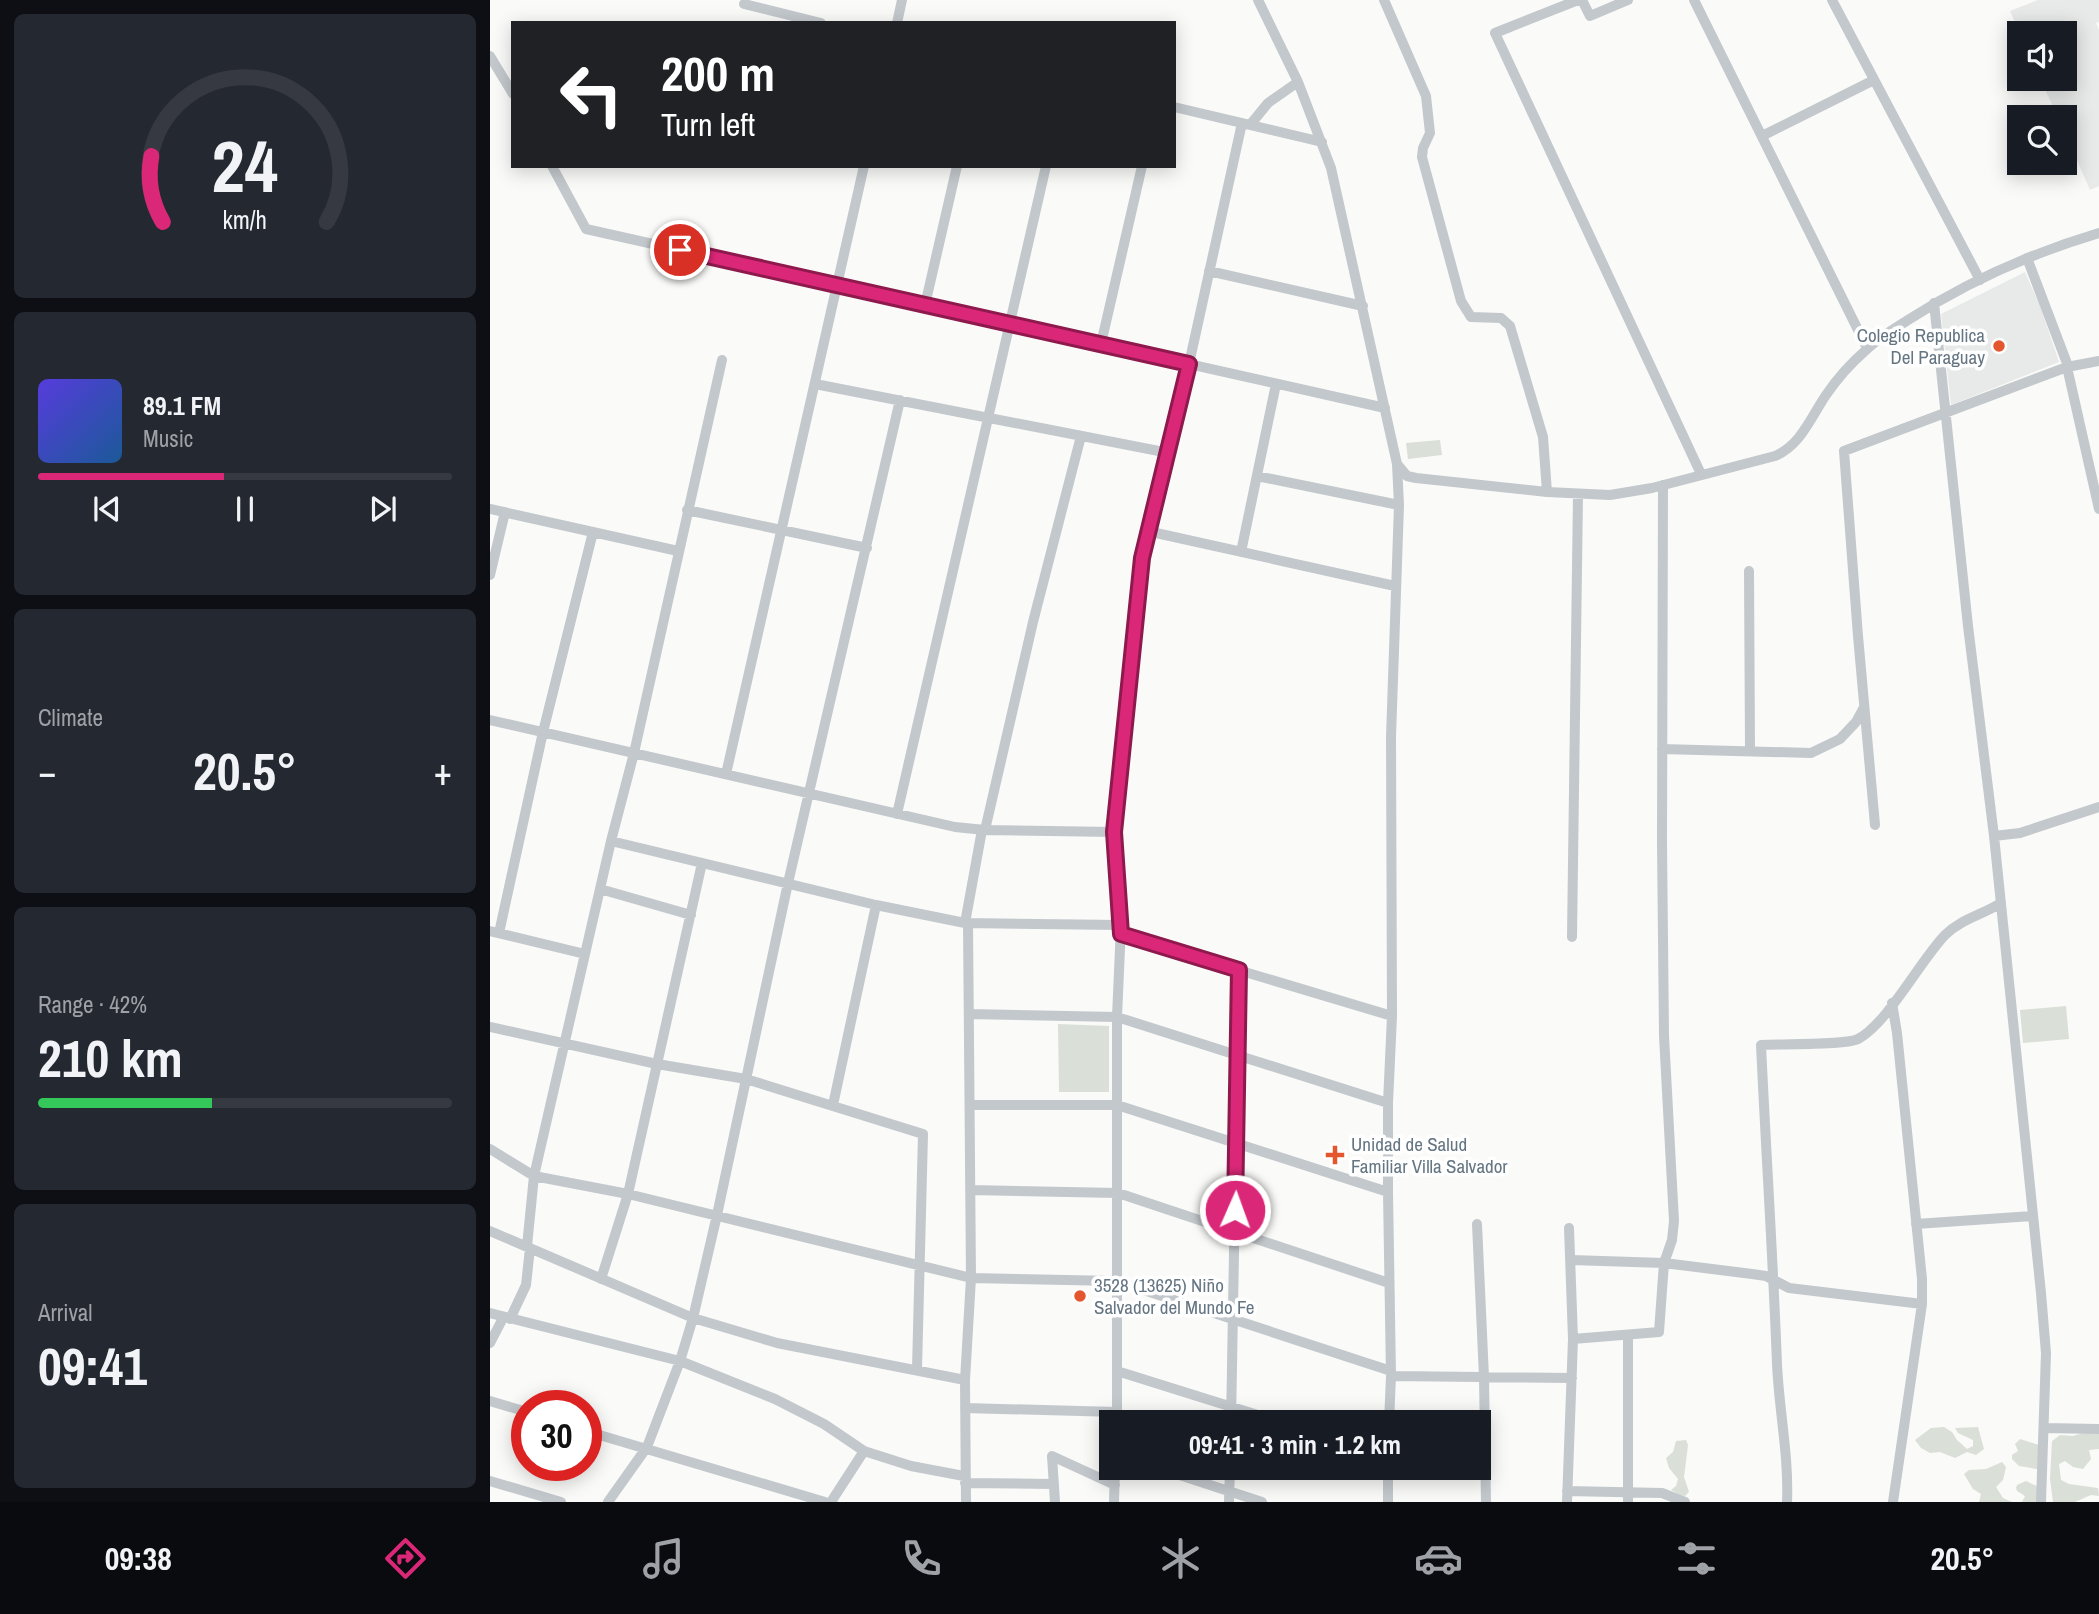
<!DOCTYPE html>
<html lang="en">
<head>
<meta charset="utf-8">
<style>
  body { margin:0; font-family:"Archivo Narrow",sans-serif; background:#242831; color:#f1f3f6; height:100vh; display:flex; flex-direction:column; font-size:26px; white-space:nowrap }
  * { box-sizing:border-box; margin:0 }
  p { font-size:23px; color:#9ea1a6 }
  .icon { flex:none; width:38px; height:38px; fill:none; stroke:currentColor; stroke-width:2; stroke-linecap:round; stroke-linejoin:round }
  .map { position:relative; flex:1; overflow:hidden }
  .sheet { display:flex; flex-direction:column; gap:14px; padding:14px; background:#0d0f14; width:490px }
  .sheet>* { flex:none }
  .hud { position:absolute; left:21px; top:21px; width:665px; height:147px; border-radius:0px; box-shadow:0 4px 18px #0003; background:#202124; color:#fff; overflow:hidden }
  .buttons { position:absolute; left:1517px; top:21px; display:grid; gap:14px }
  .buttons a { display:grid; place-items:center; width:70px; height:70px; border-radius:0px; background:#171b24; box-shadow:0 4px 18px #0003; font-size:35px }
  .speed { position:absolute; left:21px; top:1390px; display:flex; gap:14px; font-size:35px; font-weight:700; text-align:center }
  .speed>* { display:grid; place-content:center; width:91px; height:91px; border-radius:50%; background:#171b24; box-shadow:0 4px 18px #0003; line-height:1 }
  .speed .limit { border:10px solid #d22; background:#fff; color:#111 }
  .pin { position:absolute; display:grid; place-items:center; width:60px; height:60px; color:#fff; margin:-30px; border:4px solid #fff; border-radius:50%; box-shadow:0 2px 7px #0007 }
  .me { position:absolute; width:77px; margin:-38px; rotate:2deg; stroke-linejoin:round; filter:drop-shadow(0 0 5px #0008) }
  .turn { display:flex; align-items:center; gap:24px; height:147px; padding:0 35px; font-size:32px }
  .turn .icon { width:91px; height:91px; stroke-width:2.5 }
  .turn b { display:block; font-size:49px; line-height:60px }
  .big { font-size:52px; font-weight:800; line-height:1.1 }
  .sheet .card { flex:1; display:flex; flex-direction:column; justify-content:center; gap:10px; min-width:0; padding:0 24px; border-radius:10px; background:#242831 }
  .sheet .dial { align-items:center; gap:0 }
  .dial svg { height:182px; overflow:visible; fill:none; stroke:#363941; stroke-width:7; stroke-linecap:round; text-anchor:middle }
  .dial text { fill:#f1f3f6; stroke:none }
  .song { display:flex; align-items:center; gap:21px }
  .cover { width:84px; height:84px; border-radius:10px; background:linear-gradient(135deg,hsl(250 70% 55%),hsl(210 70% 35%)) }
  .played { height:7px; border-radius:4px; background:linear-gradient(90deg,#db2777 45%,#363941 45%) }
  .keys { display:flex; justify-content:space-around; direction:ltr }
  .heat { display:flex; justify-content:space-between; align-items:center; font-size:38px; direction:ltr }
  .charge { height:10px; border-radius:5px; background:linear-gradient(90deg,#34c759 42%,#363941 0) }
  .trip { position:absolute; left:609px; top:1410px; width:392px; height:70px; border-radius:0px; background:#171b24; box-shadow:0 4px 18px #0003; font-weight:800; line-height:70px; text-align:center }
  .tab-bar { display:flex; height:112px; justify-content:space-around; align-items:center; background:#090b0e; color:#9ea1a6 }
  .tab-bar .icon { width:49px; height:49px }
  .tab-bar .current { color:#db2777 }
  .tab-bar b { font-size:32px; color:#f1f3f6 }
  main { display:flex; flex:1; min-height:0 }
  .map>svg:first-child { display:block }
  .built { fill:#e8e9e9 }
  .green { fill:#dadfd7 }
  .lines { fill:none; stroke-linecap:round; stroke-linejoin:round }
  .minor { stroke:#c3c8cc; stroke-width:10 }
  .route-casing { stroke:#8e194d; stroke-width:18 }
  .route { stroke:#db2777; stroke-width:12 }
  .poi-dot { fill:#e4572e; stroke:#fff; stroke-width:2.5 }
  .labels { text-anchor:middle; stroke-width:7; stroke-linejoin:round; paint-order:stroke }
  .poi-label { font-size:19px; fill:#657683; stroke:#fff; text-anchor:start }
</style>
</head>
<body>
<main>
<section class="sheet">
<div class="card dial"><svg viewBox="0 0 100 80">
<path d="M14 69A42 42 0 1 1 86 69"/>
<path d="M14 69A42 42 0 0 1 9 40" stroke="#db2777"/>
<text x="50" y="56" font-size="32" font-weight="700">24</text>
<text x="50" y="72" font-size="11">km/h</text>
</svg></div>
<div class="card">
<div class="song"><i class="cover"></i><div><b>89.1 FM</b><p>Music</p></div></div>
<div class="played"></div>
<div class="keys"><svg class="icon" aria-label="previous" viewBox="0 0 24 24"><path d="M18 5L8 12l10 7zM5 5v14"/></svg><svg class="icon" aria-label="pause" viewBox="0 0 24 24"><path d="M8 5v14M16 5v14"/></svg><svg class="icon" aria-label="next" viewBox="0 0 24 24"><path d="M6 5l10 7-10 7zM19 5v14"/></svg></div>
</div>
<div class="card"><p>Climate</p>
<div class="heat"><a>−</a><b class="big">20.5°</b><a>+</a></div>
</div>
<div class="card"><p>Range · 42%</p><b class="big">210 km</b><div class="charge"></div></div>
<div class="card"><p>Arrival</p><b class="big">09:41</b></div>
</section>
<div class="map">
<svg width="1609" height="1502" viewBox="0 0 1609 1502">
  <rect width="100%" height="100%" fill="#fafaf8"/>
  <path class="built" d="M1548 0H1609V22L1606 23 1609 30V186L1600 190 1575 133V117H1568L1550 79H1575V33H1530L1520 11Z
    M1535 272 1550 306 1569 362 1461 405 1451 314Z"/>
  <path class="green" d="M950 440 952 455 918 459 916 443Z
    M1576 1006 1579 1039 1533 1043 1530 1010Z
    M568 1024 619 1026V1092H569Z
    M1454 1427 1462 1432 1467 1440 1477 1449 1483 1446V1440L1468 1433 1465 1428 1488 1427 1494 1449 1486 1455 1477 1452 1465 1458 1450 1452 1440 1453 1431 1448 1425 1440 1441 1428Z
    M1593 1433H1609V1449L1599 1450 1601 1459 1593 1469 1583 1467 1575 1461 1569 1464 1571 1480 1579 1484 1608 1488 1609 1496 1601 1495 1585 1502H1563L1560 1479 1562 1441 1570 1435 1583 1436Z
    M1530 1439 1549 1445 1552 1470 1529 1466 1522 1459V1455L1528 1451 1525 1444Z
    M1196 1440 1198 1445 1194 1477 1199 1492 1195 1496 1190 1495 1181 1490 1186 1486 1188 1479 1179 1468 1176 1458 1183 1452 1186 1441Z
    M1512 1462 1516 1467 1513 1480 1506 1487 1513 1498 1522 1502H1489L1491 1494 1483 1489 1474 1474 1479 1470 1496 1469Z
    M1536 1481 1549 1487 1554 1502H1532L1535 1496 1527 1491 1526 1488 1527 1485Z"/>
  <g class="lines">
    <path class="minor" d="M768 0 808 82 841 168 907 464 909 505 901 737 902 1016 898 1103V1192L901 1376 899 1423
      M894 0 936 96 940 133 933 148 932 157 971 301 981 317 1011 318 1020 326 1053 437 1057 492
      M1088 0 1005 33 1211 474
      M1092 0 1100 16 1138 0
      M1204 0 1377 348
      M1342 0 1490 280
      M254 4 331 23
      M407 23 412 0
      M0 56 23 94
      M684 107 832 142
      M760 125 778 103 808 82
      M1272 136 1384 80
      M62 166 96 229 895 408
      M1537 258 1578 366
      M719 271 873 306
      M1444 303 1478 626 1504 836 1551 1293 1556 1353 1551 1502
      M435 305 467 166
      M611 344 652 166
      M1577 367 1609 509
      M325 384 679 453
      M907 464 917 476 926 478 1057 492 1120 495 1162 488 1285 456C1311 445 1321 417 1336 395 1347 379 1360 364 1375 351 1387 339 1404 329 1418 320 1477 282 1542 253 1609 233
      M767 476 909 505
      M0 509 188 551
      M197 510 377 548
      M657 531 905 586
      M751 552 786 384
      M1259 571 1260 751
      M0 575 15 512
      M0 720 465 827 495 830 624 832
      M1172 749 1321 753 1350 739 1366 722 1373 709
      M236 774 374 166
      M407 814 556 166
      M1385 825 1368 636 1354 451 1577 367 1609 361
      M495 830 543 622 591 436
      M1504 836 1530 833 1609 807
      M121 841 386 905 475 923 631 925
      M110 889 201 915
      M475 923 492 830
      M0 931 95 954
      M9 933 53 732 103 532
      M631 935 902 1016
      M1082 937 1088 494
      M1402 1003 1407 1033 1432 1279V1304L1403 1502
      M479 1014 627 1017 898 1103
      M0 1027 167 1064 256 1079 433 1134 427 1369
      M343 1105 386 905
      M480 1105H627L898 1192
      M0 1149 44 1176 138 1194 481 1278 626 1281 901 1371
      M481 1190 628 1193 899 1283
      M987 1224 994 1377 996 1502
      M1426 1224 1542 1216
      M0 1231 203 1318 287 1343 475 1380
      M37 1246 44 1176 121 841 144 753 232 360
      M1081 1260 1174 1263 1262 1274 1276 1276 1299 1288 1432 1304
      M111 1279 138 1194 212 863
      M0 1313 190 1361 285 1399 334 1424 374 1451 421 1466 474 1476
      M20 1319 36 1285 40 1248
      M1083 1339 1169 1332 1174 1263 1182 1240 1184 1221 1174 1036 1172 843 1173 485
      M0 1343 13 1318
      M627 1371 793 1423
      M901 1376 1082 1378
      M0 1401 37 1412
      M475 1408 627 1412
      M627 1423V1017L631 925 624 832 652 558 699 364 752 123
      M741 1423 749 970
      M1554 1428 1609 1429
      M96 1431 335 1502
      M668 1468 772 1502
      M0 1481 71 1502
      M475 1483 564 1484
      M1077 1491 1172 1493 1195 1502
      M118 1502 157 1447 190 1361 203 1318 227 1215 298 883 410 400
      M341 1502 374 1451
      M476 1502 475 1380 481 1278 478 923
      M565 1502 562 1456 625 1485
      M624 1502 625 1468
      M739 1502 740 1468
      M898 1502V1468
      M1077 1502 1083 1339 1079 1228
      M1138 1502V1336
      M1297 1502C1299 1456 1289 1410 1287 1364 1283 1258 1276 1152 1271 1045 1288 1044 1357 1045 1368 1039 1397 1024 1430 961 1455 935 1471 919 1492 915 1511 903"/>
  </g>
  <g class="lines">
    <defs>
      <path id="route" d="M190 250 699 364 652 558 624 832 631 934 749 970 745 1210"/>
    </defs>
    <use href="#route" class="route-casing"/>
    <use href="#route" class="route"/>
  </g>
  <g class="poi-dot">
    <circle cx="1509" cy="346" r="7"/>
    <path d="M841.5 1144.5h7v7h7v7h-7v7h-7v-7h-7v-7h7z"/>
    <circle cx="590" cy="1296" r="7"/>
  </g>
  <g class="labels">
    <g class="poi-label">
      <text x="1495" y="342" text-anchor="end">Colegio Republica<tspan x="1495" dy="22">Del Paraguay</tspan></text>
      <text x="861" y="1151">Unidad de Salud<tspan x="861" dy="22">Familiar Villa Salvador</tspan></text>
      <text x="604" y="1292">3528 (13625) Niño<tspan x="604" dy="22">Salvador del Mundo Fe</tspan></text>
    </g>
  </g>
</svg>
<div class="buttons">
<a><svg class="icon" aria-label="sound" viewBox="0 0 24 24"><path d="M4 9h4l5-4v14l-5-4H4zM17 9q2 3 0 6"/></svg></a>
<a><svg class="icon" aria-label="search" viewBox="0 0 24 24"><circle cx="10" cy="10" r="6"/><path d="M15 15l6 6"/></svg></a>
</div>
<div class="speed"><div class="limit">30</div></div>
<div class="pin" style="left:190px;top:250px;background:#d93025"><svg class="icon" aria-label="arrive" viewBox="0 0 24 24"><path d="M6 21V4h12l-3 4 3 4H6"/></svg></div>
<svg class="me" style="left:745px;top:1210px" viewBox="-20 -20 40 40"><circle r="17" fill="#db2777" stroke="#fff" stroke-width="3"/><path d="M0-11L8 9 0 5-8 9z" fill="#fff"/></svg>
<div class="trip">09:41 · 3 min · 1.2 km</div>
<div class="hud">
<div class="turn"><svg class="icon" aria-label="left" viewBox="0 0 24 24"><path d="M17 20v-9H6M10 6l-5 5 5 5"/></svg><div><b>200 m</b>Turn left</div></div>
</div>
</div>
</main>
<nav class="tab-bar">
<b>09:38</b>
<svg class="icon current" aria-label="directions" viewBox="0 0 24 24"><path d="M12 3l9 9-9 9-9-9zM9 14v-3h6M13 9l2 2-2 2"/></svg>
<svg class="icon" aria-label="music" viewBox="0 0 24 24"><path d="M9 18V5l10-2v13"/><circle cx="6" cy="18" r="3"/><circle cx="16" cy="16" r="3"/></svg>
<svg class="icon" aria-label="phone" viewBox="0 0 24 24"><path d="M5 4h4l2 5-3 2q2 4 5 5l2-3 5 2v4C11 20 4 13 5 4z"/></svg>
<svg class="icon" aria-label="climate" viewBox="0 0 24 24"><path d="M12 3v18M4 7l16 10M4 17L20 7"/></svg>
<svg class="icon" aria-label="car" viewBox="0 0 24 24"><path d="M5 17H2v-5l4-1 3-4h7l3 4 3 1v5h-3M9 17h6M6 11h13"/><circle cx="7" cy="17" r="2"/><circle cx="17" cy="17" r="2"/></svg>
<svg class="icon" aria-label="filters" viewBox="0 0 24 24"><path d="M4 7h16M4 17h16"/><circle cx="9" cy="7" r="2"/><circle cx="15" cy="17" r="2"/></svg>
<b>20.5°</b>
</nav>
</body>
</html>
